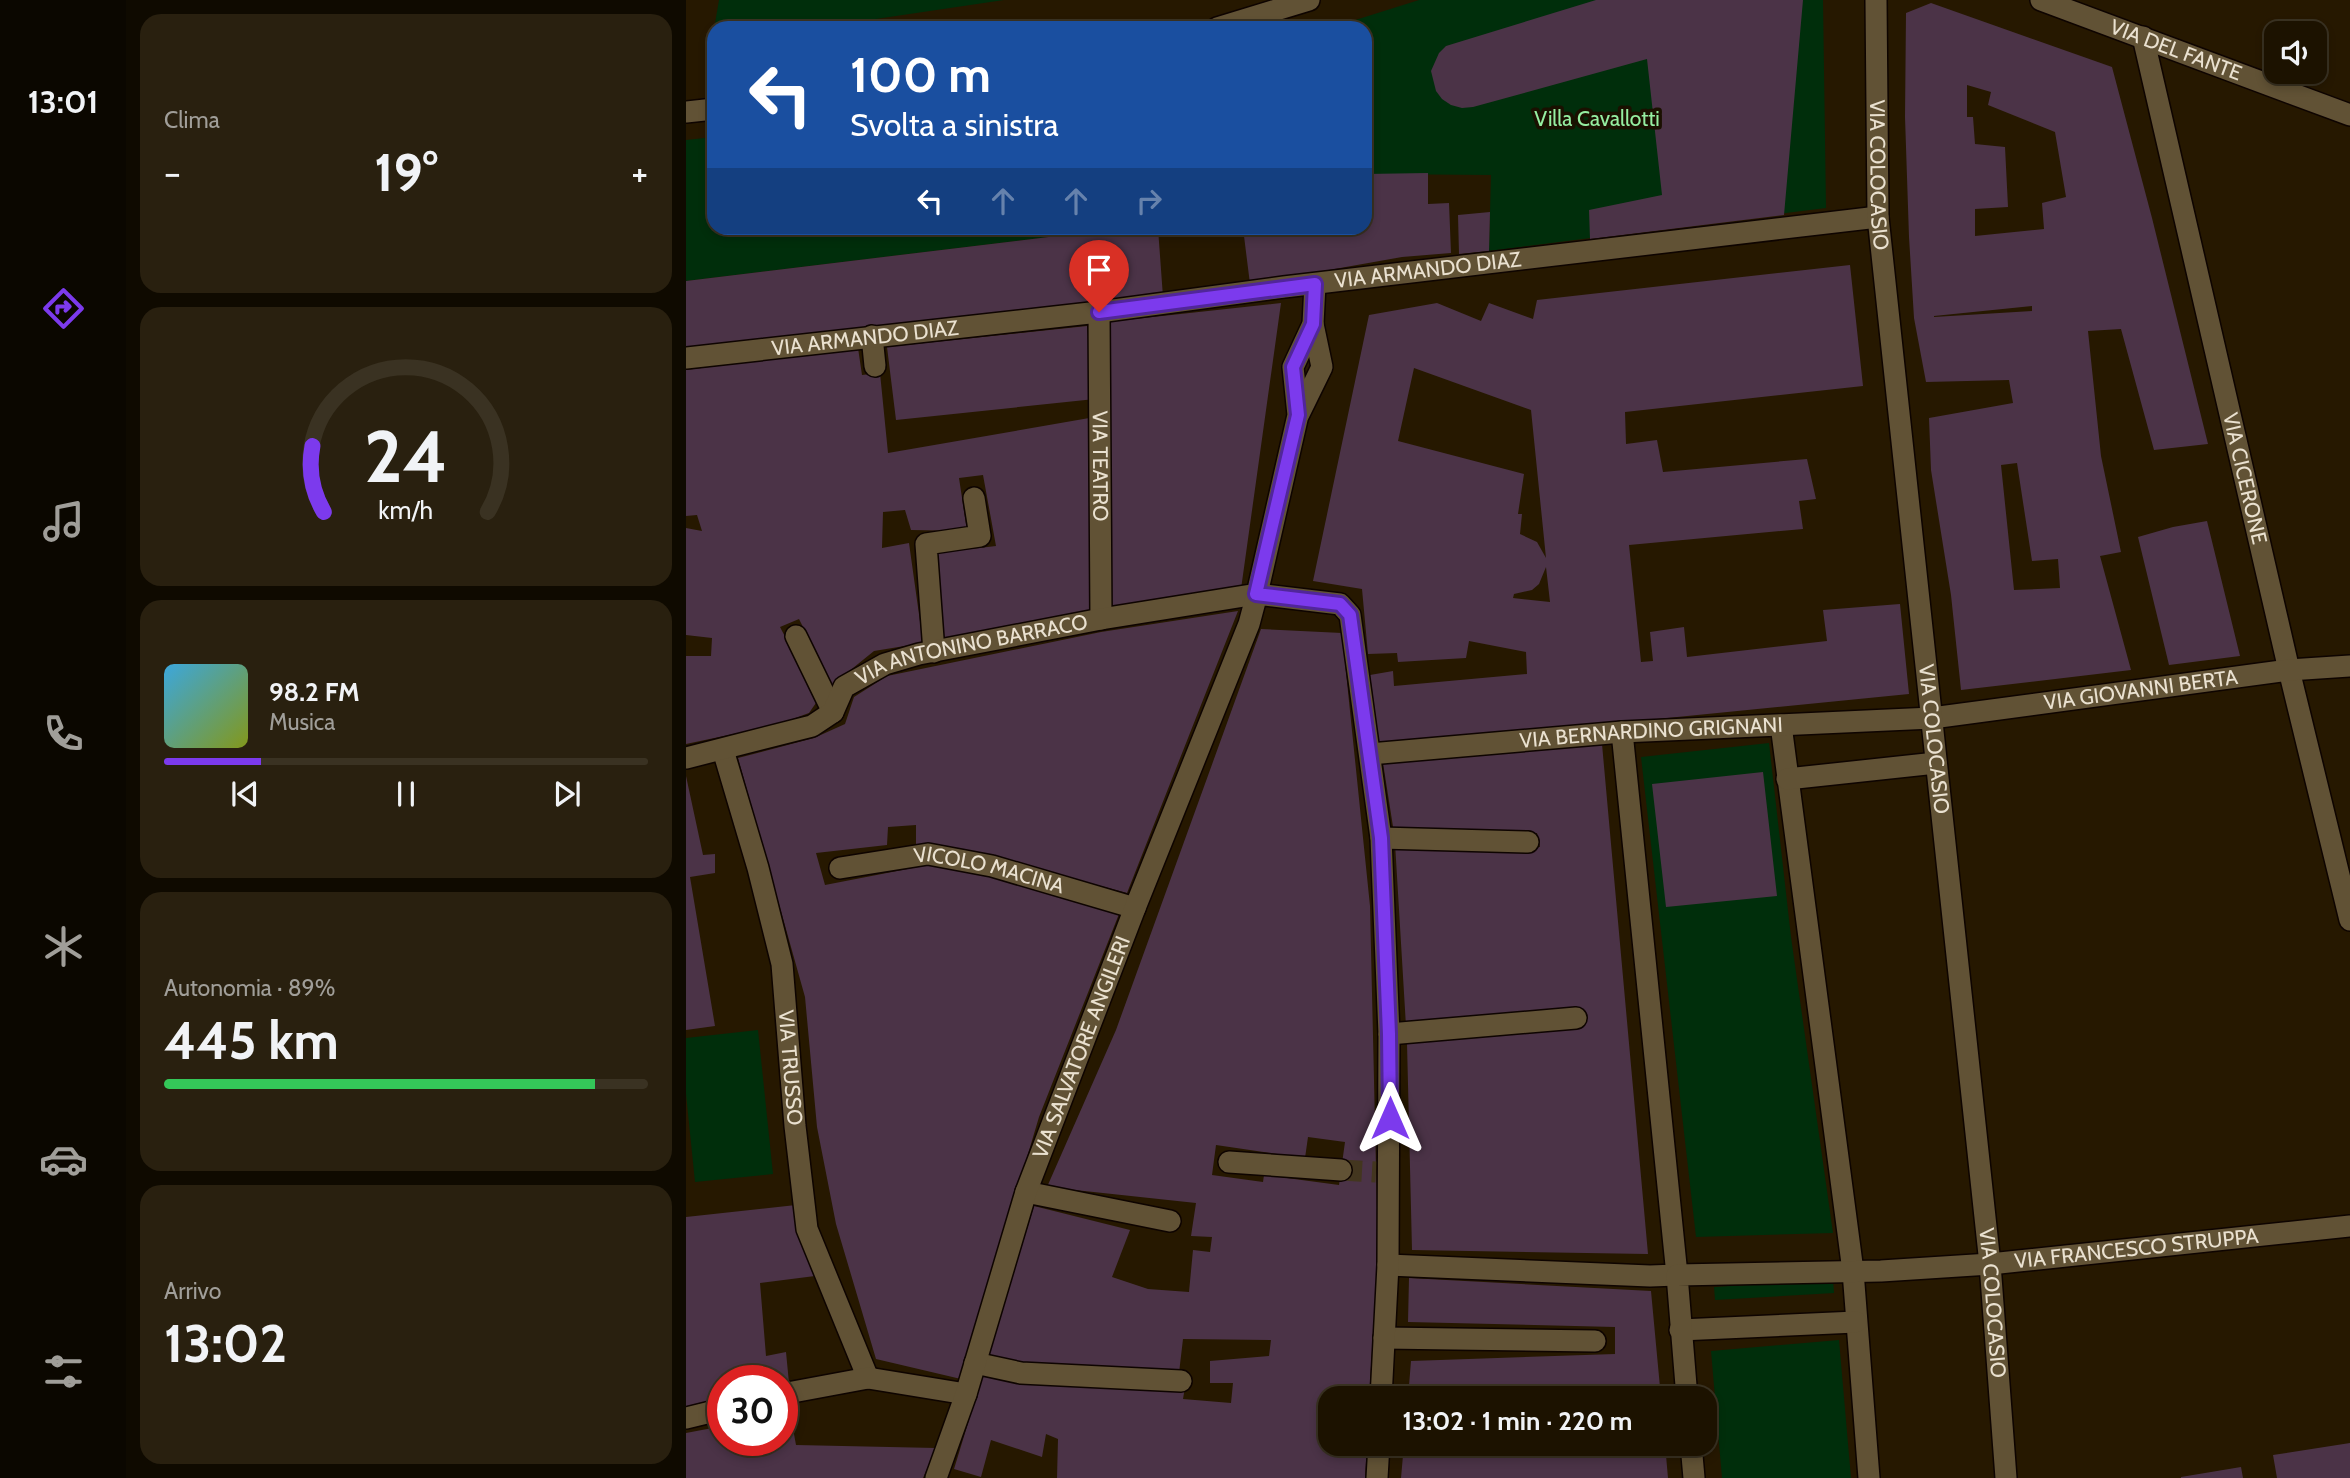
<!DOCTYPE html>
<html lang="it">
<head>
<meta charset="utf-8">
<style>
  body { margin:0; font-family:Cabin,sans-serif; background:#29200f; color:#f1f3f6; height:100vh; display:flex; flex-direction:column; font-size:26px; white-space:nowrap }
  * { box-sizing:border-box; margin:0 }
  p { font-size:23px; color:#a09e99 }
  .icon { flex:none; width:38px; height:38px; fill:none; stroke:currentColor; stroke-width:2; stroke-linecap:round; stroke-linejoin:round }
  .map { position:relative; flex:1; overflow:hidden }
  .panel { display:flex; flex-direction:column; gap:14px; padding:14px; background:#0f0a00; width:560px }
  .panel>* { flex:none }
  .top-card { position:absolute; left:21px; top:21px; width:665px; height:214px; border-radius:21px; box-shadow:0 4px 10px #0003,0 0 0 2px #3a3222; background:#1a4fa0; color:#fff; overflow:hidden }
  .tools { position:absolute; left:1578px; top:21px; display:grid; gap:14px }
  .tools a { display:grid; place-items:center; width:63px; height:63px; border-radius:14px; background:#1c1200; box-shadow:0 4px 10px #0003,0 0 0 2px #3a3222; font-size:35px }
  .speed { position:absolute; left:21px; top:1365px; display:flex; gap:14px; font-size:35px; font-weight:700; text-align:center }
  .speed>* { display:grid; place-content:center; width:91px; height:91px; border-radius:50%; background:#1c1200; box-shadow:0 4px 10px #0003,0 0 0 2px #3a3222; line-height:1 }
  .speed .limit { border:10px solid #d22; background:#fff; color:#111 }
  .pin { position:absolute; display:grid; place-items:center; width:60px; height:60px; color:#fff; margin:-72px -30px; border-radius:50% 50% 50% 0; rotate:-45deg; box-shadow:0 0 7px #0007 }
  .pin .icon { rotate:45deg }
  .me { position:absolute; width:77px; margin:-38px; rotate:0deg; stroke-linejoin:round; filter:drop-shadow(0 0 5px #0008) }
  .turn { display:flex; align-items:center; gap:24px; height:147px; padding:0 28px; font-size:32px }
  .turn .icon { width:91px; height:91px; stroke-width:2.5 }
  .turn b { display:block; font-size:49px; line-height:60px }
  .lanes { display:flex; align-items:center; height:66px; padding:0 28px; background:#0003; justify-content:center; gap:35px; direction:ltr }
  .lanes .off { opacity:.35 }
  .big { font-size:52px; font-weight:800; line-height:1.1 }
  .panel .tile { flex:1; display:flex; flex-direction:column; justify-content:center; gap:10px; min-width:0; padding:0 24px; border-radius:21px; background:#29200f }
  .panel .dial { align-items:center; gap:0 }
  .dial svg { height:182px; overflow:visible; fill:none; stroke:#3a3222; stroke-width:7; stroke-linecap:round; text-anchor:middle }
  .dial text { fill:#f1f3f6; stroke:none }
  .song { display:flex; align-items:center; gap:21px }
  .cover { width:84px; height:84px; border-radius:10px; background:linear-gradient(135deg,hsl(200 70% 55%),hsl(70 70% 35%)) }
  .played { height:7px; border-radius:4px; background:linear-gradient(90deg,#7c3aed 20%,#3a3222 20%) }
  .keys { display:flex; justify-content:space-around; direction:ltr }
  .heat { display:flex; justify-content:space-between; align-items:center; font-size:38px; direction:ltr }
  .charge { height:10px; border-radius:5px; background:linear-gradient(90deg,#34c759 89%,#3a3222 0) }
  .trip { position:absolute; left:632px; top:1386px; width:399px; height:70px; border-radius:21px; background:#1c1200; box-shadow:0 4px 10px #0003,0 0 0 2px #3a3222; font-weight:800; line-height:70px; text-align:center }
  main { display:flex; flex:1; min-height:0 }
  .menu { display:flex; flex-direction:column; width:126px; justify-content:space-around; align-items:center; background:#0b0700; color:#a09e99 }
  .menu .icon { width:49px; height:49px }
  .menu .active { color:#7c3aed }
  .menu b { font-size:32px; color:#f1f3f6 }
  .map>svg:first-child { display:block }
  .green { fill:#002e0b }
  .building { fill:#4b3347; fill-rule:evenodd }
  .lines { fill:none; stroke-linecap:round; stroke-linejoin:round }
  .minor-tunnel { stroke:#43361f; stroke-width:21; stroke-dasharray:21 10; stroke-linecap:butt }
  .minor-casing { stroke:#0e0400; stroke-width:24 }
  .tertiary-casing { stroke:#0e0400; stroke-width:24 }
  .minor { stroke:#615235; stroke-width:21 }
  .tertiary { stroke:#615235; stroke-width:21 }
  .route-casing { stroke:#51269a; stroke-width:18 }
  .route { stroke:#7c3aed; stroke-width:12 }
  .labels { text-anchor:middle; stroke-width:7; stroke-linejoin:round; paint-order:stroke }
  .street-label { font-size:21px; fill:#eae1d0; stroke:#1a1000 }
  .park-label { font-size:21px; fill:#95eea1; stroke:#1a1000 }
</style>
</head>
<body>
<main>
<nav class="menu">
<b>13:01</b>
<svg class="icon active" aria-label="directions" viewBox="0 0 24 24"><path d="M12 3l9 9-9 9-9-9zM9 14v-3h6M13 9l2 2-2 2"/></svg>
<svg class="icon" aria-label="music" viewBox="0 0 24 24"><path d="M9 18V5l10-2v13"/><circle cx="6" cy="18" r="3"/><circle cx="16" cy="16" r="3"/></svg>
<svg class="icon" aria-label="phone" viewBox="0 0 24 24"><path d="M5 4h4l2 5-3 2q2 4 5 5l2-3 5 2v4C11 20 4 13 5 4z"/></svg>
<svg class="icon" aria-label="climate" viewBox="0 0 24 24"><path d="M12 3v18M4 7l16 10M4 17L20 7"/></svg>
<svg class="icon" aria-label="car" viewBox="0 0 24 24"><path d="M5 17H2v-5l4-1 3-4h7l3 4 3 1v5h-3M9 17h6M6 11h13"/><circle cx="7" cy="17" r="2"/><circle cx="17" cy="17" r="2"/></svg>
<svg class="icon" aria-label="filters" viewBox="0 0 24 24"><path d="M4 7h16M4 17h16"/><circle cx="9" cy="7" r="2"/><circle cx="15" cy="17" r="2"/></svg>
</nav>
<section class="panel">
<div class="tile"><p>Clima</p>
<div class="heat"><a>−</a><b class="big">19°</b><a>+</a></div>
</div>
<div class="tile dial"><svg viewBox="0 0 100 80">
<path d="M14 69A42 42 0 1 1 86 69"/>
<path d="M14 69A42 42 0 0 1 9 40" stroke="#7c3aed"/>
<text x="50" y="56" font-size="32" font-weight="700">24</text>
<text x="50" y="72" font-size="11">km/h</text>
</svg></div>
<div class="tile">
<div class="song"><i class="cover"></i><div><b>98.2 FM</b><p>Musica</p></div></div>
<div class="played"></div>
<div class="keys"><svg class="icon" aria-label="previous" viewBox="0 0 24 24"><path d="M18 5L8 12l10 7zM5 5v14"/></svg><svg class="icon" aria-label="pause" viewBox="0 0 24 24"><path d="M8 5v14M16 5v14"/></svg><svg class="icon" aria-label="next" viewBox="0 0 24 24"><path d="M6 5l10 7-10 7zM19 5v14"/></svg></div>
</div>
<div class="tile"><p>Autonomia · 89%</p><b class="big">445 km</b><div class="charge"></div></div>
<div class="tile"><p>Arrivo</p><b class="big">13:02</b></div>
</section>
<div class="map">
<svg width="1664" height="1478" viewBox="0 0 1664 1478">
  <rect width="100%" height="100%" fill="#261800"/>
  <path class="green" d="M33 0H318L129 28 28 29Z
    M733 0H1137L1140 208 803 251 805 175 679 174V28H661L663 22Z
    M28 137V228H436L0 281V140Z
    M1083 743 1105 937 1147 1233 1010 1237 955 757Z
    M72 1030 87 1174 9 1182 0 1094V1038Z
    M1147 1280 1148 1293 1029 1300 1028 1287Z
    M1153 1340 1165 1478H1036L1025 1351Z"/>
  <path class="building" d="M910 0H1117L1098 215 904 239 903 210 976 195 961 59 787 107 776 108 765 105 756 99 750 91 745 71 753 53 760 46Z
    M1245 3 1426 67 1466 218 1522 444 1468 450 1435 329 1402 331 1415 456 1435 552 1414 556 1445 670 1275 690 1265 595 1245 470 1243 418 1327 403 1323 380 1240 382 1228 318 1223 237 1219 117 1220 13ZM1281 85 1305 92 1302 105 1369 132 1380 197 1356 203 1358 229 1289 236V209L1322 207 1319 147 1289 144 1287 117H1281ZM1346 306V311L1248 317V316ZM1331 463 1346 561 1372 559 1374 588 1328 590 1315 465Z
    M742 173V204L763 203 765 253 716 257 564 284 557 228H679V174Z
    M804 212 803 251 773 254 772 215Z
    M436 228H472L477 297 0 347V281Z
    M1164 265 1177 386 939 412 940 444 971 440 977 472 1121 459 1130 499 1113 501 1117 529 943 545 955 662 967 661 964 632 998 627 1001 657 1141 641 1137 610 1214 604 1223 694 961 720 693 742 684 675 707 671 708 686 841 674 840 652 783 641 780 658 712 662 711 653 682 654 676 589 627 581 683 315 751 303 795 321 803 303 847 319 851 300ZM728 368 845 410 860 558 851 542 834 534 836 514H832L838 474 712 441ZM860 567 864 602 827 598 828 594 846 590 853 584Z
    M595 303 555 589 423 611 421 322Z
    M401 326 409 399 210 420 201 347Z
    M172 348 176 375 194 373 202 453 409 417V613L257 639 251 553 310 546 297 475 273 478 281 531 225 530 219 510 197 512 196 548 223 543 237 643 188 651 146 685 113 619 94 627 132 700 123 713 90 725 0 744V656H25L26 638 0 635V528L16 531 11 515 0 516V370Z
    M1521 521 1554 656 1483 665 1452 537 1487 527Z
    M552 611 441 893 292 853 230 844V825L202 827 201 845 130 853 139 885 242 865 308 878 433 914 353 1117 275 1379 190 1359 150 1224 131 1127 119 997 52 758 128 738 159 724 168 697 201 676 415 632Z
    M575 629 656 633 684 906 692 1254 683 1398H644V1444H681L679 1478H371L372 1439 360 1434 356 1457 305 1440 295 1477 268 1469 297 1374 347 1385 499 1387 497 1399 545 1403 547 1383H524V1361L583 1356 585 1340 497 1339 493 1373 477 1369 338 1364 302 1358 348 1206 444 1230 426 1277 462 1289 503 1292 507 1250 524 1252 526 1237 505 1236 510 1203 361 1187 430 1030ZM622 1137 659 1142 653 1185 578 1175 577 1182 526 1175 530 1145 619 1158Z
    M916 744 962 1254 726 1250 721 1043 709 843 854 847 851 833H708L697 763Z
    M1077 772 1091 896 980 907 966 784Z
    M0 776 17 855 29 854V873L4 877 29 1026 0 1030Z
    M110 1205 129 1276 74 1283 80 1356 100 1352 103 1383 96 1385V1381H37V1402L0 1412V1217Z
    M723 1278 965 1291 975 1398H722L725 1361 929 1354V1327L722 1322Z
    M104 1412 110 1445 250 1448 237 1478H0V1433L37 1426V1440H96V1414Z
    M1664 1443V1478H1591L1587 1455Z
    M718 1444H979L982 1478H715Z
    M1555 1467 1557 1478H1495V1477Z"/>
  <g class="lines">
    <path class="minor-tunnel" d="M655 1170 690 1172"/>
    <defs>
      <g id="minor">
        <path id="s1" d="M1457 37 1603 670 1664 920"/>
        <path id="s2" d="M413 312 415 619"/>
        <path d="M186 336 189 366"/>
        <path id="s3" d="M0 358 413 312 598 287 1192 217"/>
        <path d="M613 414 636 367 627 324"/>
        <path d="M110 636 147 712"/>
        <path d="M248 652 240 544 294 536 288 498"/>
        <path d="M1095 725 1167 1271 1183 1478"/>
        <path id="s4" d="M37 750 72 868 96 964 109 1126 121 1229 182 1378"/>
        <path id="s5" d="M684 754 936 732 1246 718 1603 670 1664 666"/>
        <path id="s6" d="M0 758 126 726 147 712 158 687 199 664 233 654 415 619 571 594 612 415 607 367 627 324 629 284"/>
        <path d="M1101 779 1250 763"/>
        <path d="M695 838 842 842"/>
        <path id="s7" d="M154 868 242 854 306 866 449 908"/>
        <path d="M703 1034 890 1018"/>
        <path d="M543 1162 655 1170"/>
        <path d="M340 1192 484 1221"/>
        <path d="M702 1265 964 1276 991 1275 936 732"/>
        <path d="M994 1330 1170 1322"/>
        <path d="M698 1338 909 1341"/>
        <path d="M289 1363 335 1373 495 1381"/>
        <path d="M96 1394 182 1378 280 1394"/>
        <path d="M0 1418 37 1409"/>
        <path id="s8" d="M250 1478 280 1394 340 1192 449 908 563 624 571 594 654 604 664 615 695 838 703 1034 702 1265 695 1398"/>
        <path d="M691 1478 693 1444"/>
      </g>
      <g id="tertiary">
        <path id="s9" d="M1190 0 1192 217 1304 1264 1320 1478"/>
        <path id="s10" d="M1355 0 1664 115"/>
        <path d="M531 28 623 0"/>
        <path d="M0 112 28 109"/>
        <path id="s11" d="M1001 1398 991 1275 1195 1271 1304 1264 1664 1226"/>
        <path d="M1005 1444 1008 1478"/>
      </g>
    </defs>
    <use href="#minor" class="minor-casing"/>
    <use href="#tertiary" class="tertiary-casing"/>
    <use href="#minor" class="minor"/>
    <use href="#tertiary" class="tertiary"/>
  </g>
  <g class="lines">
    <defs>
      <path id="route" d="M413 312 629 284 627 324 607 367 612 415 570 594 654 604 664 615 695 838 703 1034 704 1118"/>
    </defs>
    <use href="#route" class="route-casing"/>
    <use href="#route" class="route"/>
  </g>
  <g class="labels">
    <g class="street-label">
      <text dy="7" stroke="none"><textPath href="#s10" startOffset="144">VIA DEL FANTE</textPath></text>
      <text dy="7" stroke="none"><textPath href="#s9" startOffset="175">VIA COLOCASIO</textPath></text>
      <text dy="7" stroke="none"><textPath href="#s3" startOffset="747">VIA ARMANDO DIAZ</textPath></text>
      <text dy="7" stroke="none"><textPath href="#s3" startOffset="180">VIA ARMANDO DIAZ</textPath></text>
      <text dy="7" stroke="none"><textPath href="#s2" startOffset="154">VIA TEATRO</textPath></text>
      <text dy="7" stroke="none"><textPath href="#s1" startOffset="453">VIA CICERONE</textPath></text>
      <text dy="7" stroke="none"><textPath href="#s6" startOffset="317">VIA ANTONINO BARRACO</textPath></text>
      <text dy="7" stroke="none"><textPath href="#s5" startOffset="774">VIA GIOVANNI BERTA</textPath></text>
      <text dy="7" stroke="none"><textPath href="#s5" startOffset="282">VIA BERNARDINO GRIGNANI</textPath></text>
      <text dy="7" stroke="none"><textPath href="#s9" startOffset="742">VIA COLOCASIO</textPath></text>
      <text dy="7" stroke="none"><textPath href="#s7" startOffset="152">VICOLO MACINA</textPath></text>
      <text dy="7" stroke="none"><textPath href="#s8" startOffset="455">VIA SALVATORE ANGILERI</textPath></text>
      <text dy="7" stroke="none"><textPath href="#s4" startOffset="326">VIA TRUSSO</textPath></text>
      <text dy="7" stroke="none"><textPath href="#s11" startOffset="584">VIA FRANCESCO STRUPPA</textPath></text>
      <text dy="7" stroke="none"><textPath href="#s9" startOffset="1309">VIA COLOCASIO</textPath></text>
    </g>
    <g class="park-label">
      <text x="911" y="126">Villa Cavallotti</text>
    </g>
  </g>
</svg>
<div class="tools">
<a><svg class="icon" aria-label="sound" viewBox="0 0 24 24"><path d="M4 9h4l5-4v14l-5-4H4zM17 9q2 3 0 6"/></svg></a>
</div>
<div class="speed"><div class="limit">30</div></div>
<div class="pin" style="left:413px;top:312px;background:#d93025"><svg class="icon" aria-label="arrive" viewBox="0 0 24 24"><path d="M6 21V4h12l-3 4 3 4H6"/></svg></div>
<svg class="me" style="left:704px;top:1118px" viewBox="-20 -20 40 40"><path d="M0-17L14 15 0 8-14 15z" fill="#7c3aed" stroke="#fff" stroke-width="4"/></svg>
<div class="trip">13:02 · 1 min · 220 m</div>
<div class="top-card">
<div class="turn"><svg class="icon" aria-label="left" viewBox="0 0 24 24"><path d="M17 20v-9H6M10 6l-5 5 5 5"/></svg><div><b>100 m</b>Svolta a sinistra</div></div>
<div class="lanes"><svg class="icon" aria-label="left" viewBox="0 0 24 24"><path d="M17 20v-9H6M10 6l-5 5 5 5"/></svg><svg class="icon off" aria-label="ahead" viewBox="0 0 24 24"><path d="M12 20V5M6 11l6-6 6 6"/></svg><svg class="icon off" aria-label="ahead" viewBox="0 0 24 24"><path d="M12 20V5M6 11l6-6 6 6"/></svg><svg class="icon off" aria-label="right" viewBox="0 0 24 24"><path d="M7 20v-9h11M14 6l5 5-5 5"/></svg></div>
</div>
</div>
</main>
</body>
</html>
